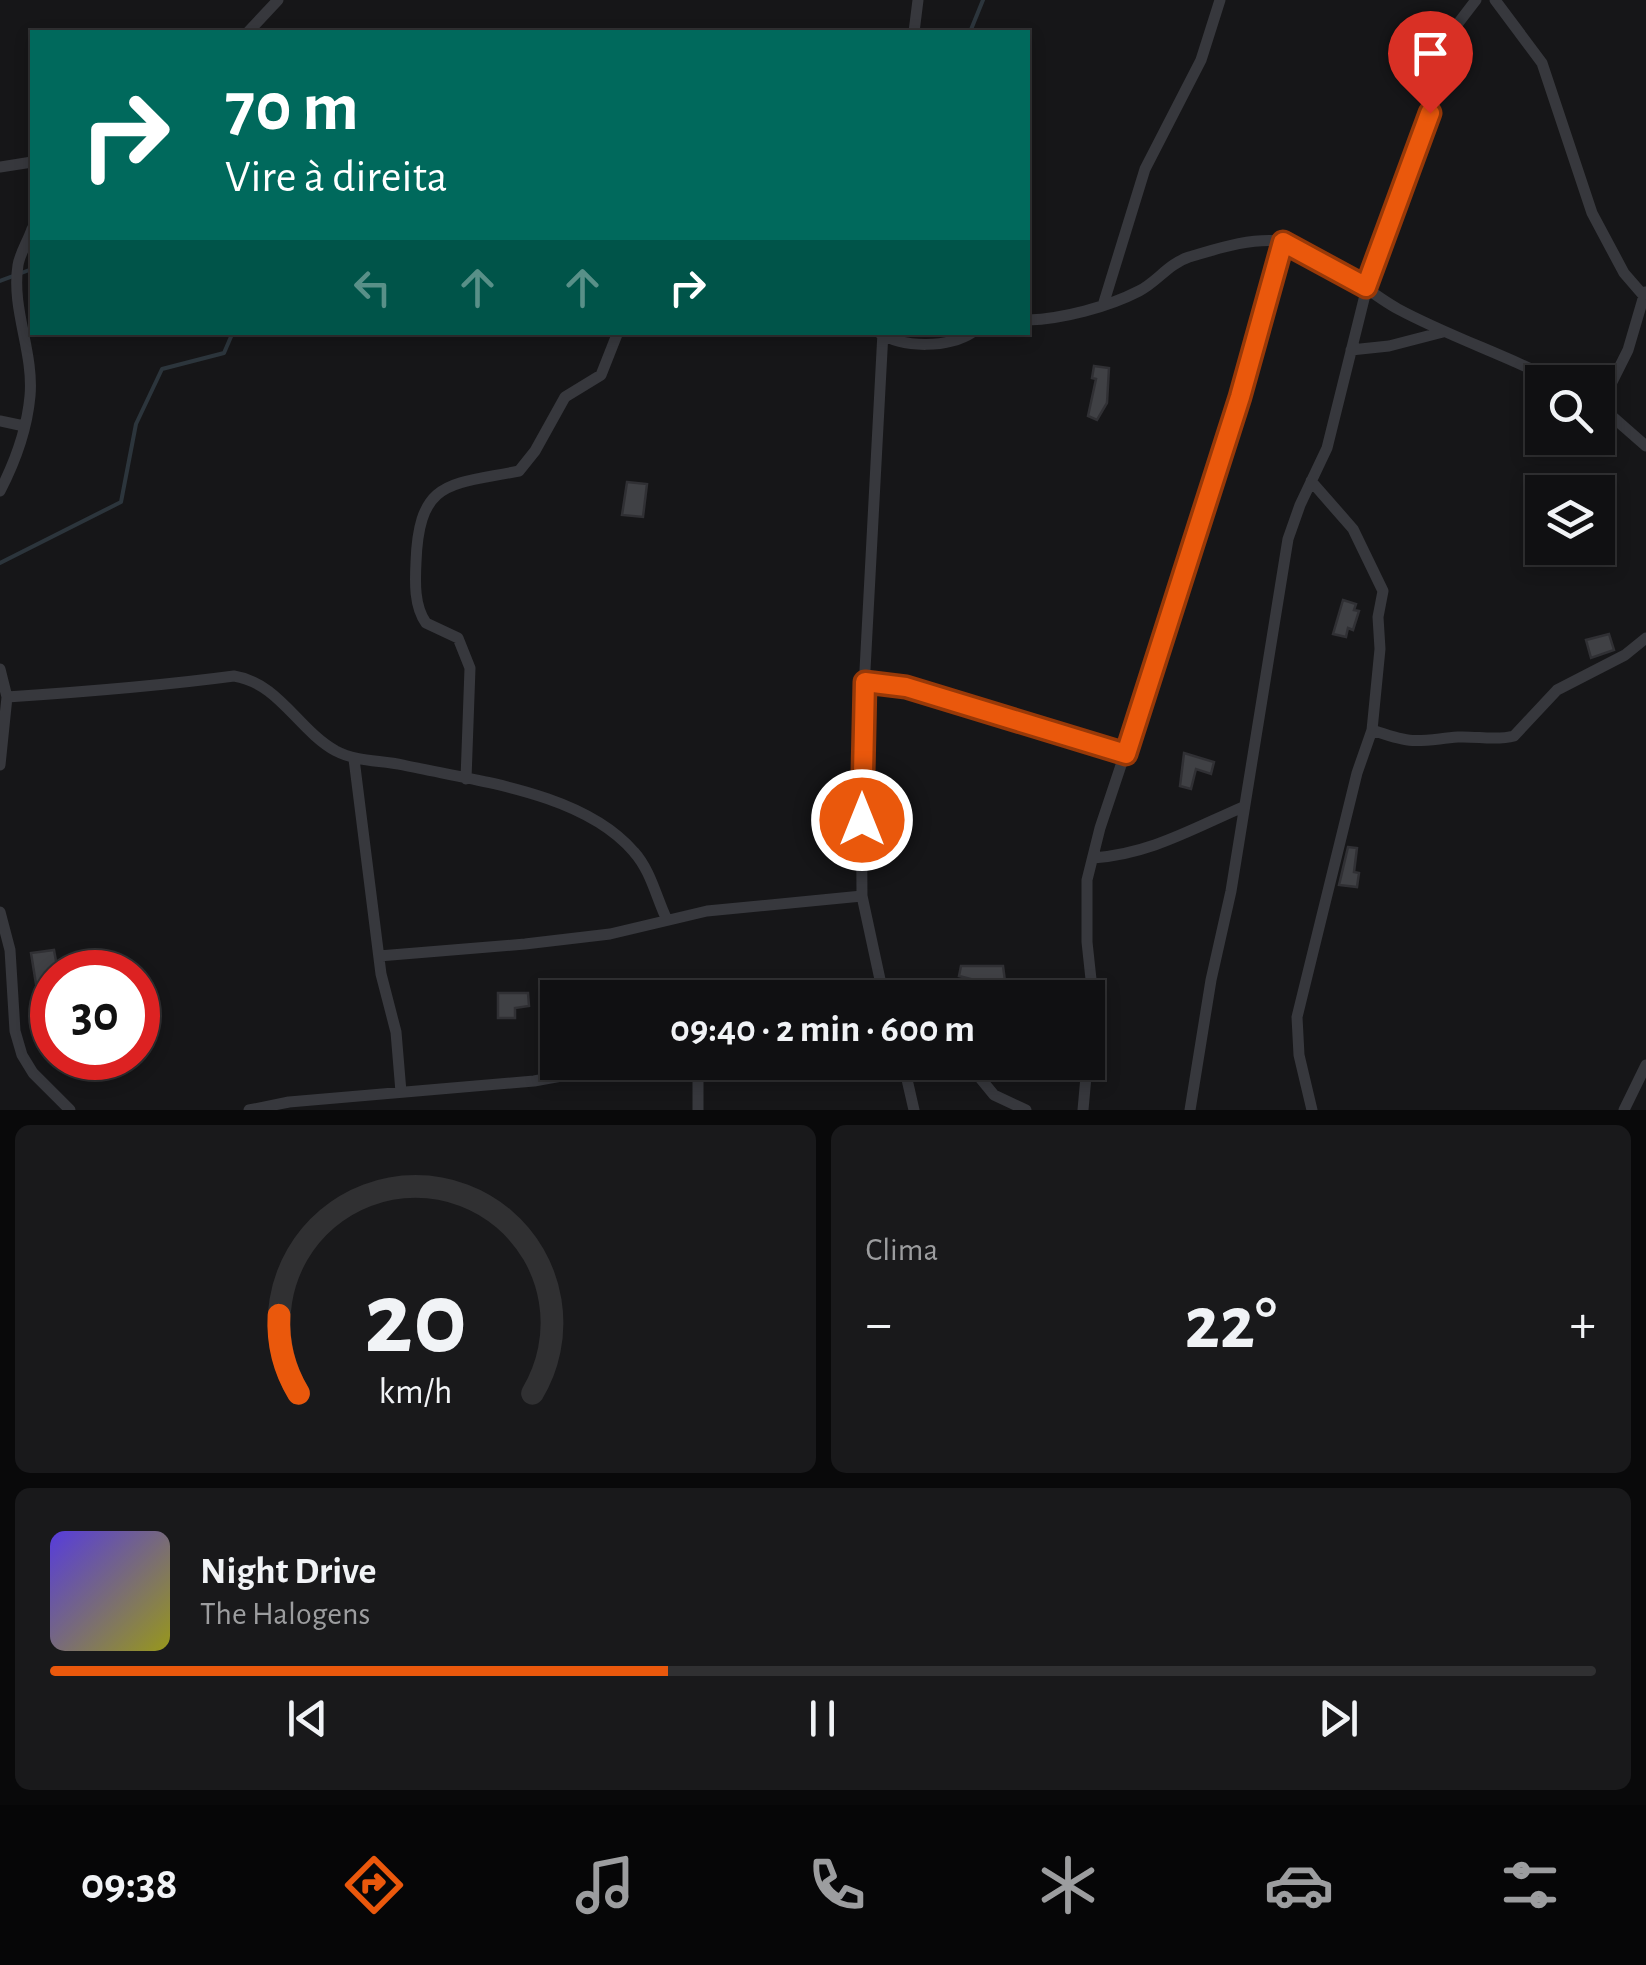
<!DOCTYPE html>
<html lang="pt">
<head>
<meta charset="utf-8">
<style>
  body { margin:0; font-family:"Alegreya Sans",sans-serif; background:#19191b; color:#f1f3f6; height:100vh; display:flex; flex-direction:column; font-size:38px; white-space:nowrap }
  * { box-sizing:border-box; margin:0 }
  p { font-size:32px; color:#9c9d9f }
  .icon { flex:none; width:55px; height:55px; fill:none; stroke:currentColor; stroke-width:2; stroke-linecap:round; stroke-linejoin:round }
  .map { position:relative; height:1110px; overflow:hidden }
  .sheet { display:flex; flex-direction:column; gap:15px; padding:15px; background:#09090a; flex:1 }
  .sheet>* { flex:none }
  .top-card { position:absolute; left:30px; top:30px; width:1000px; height:305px; border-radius:0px; box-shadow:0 5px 15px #0003,0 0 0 2px #303032; background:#00695c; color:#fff; overflow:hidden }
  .fabs { position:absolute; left:1525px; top:365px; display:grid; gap:20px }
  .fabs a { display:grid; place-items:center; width:90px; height:90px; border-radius:0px; background:#101012; box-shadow:0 5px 15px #0003,0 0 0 2px #303032; font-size:50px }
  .speed { position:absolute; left:30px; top:950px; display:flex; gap:20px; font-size:50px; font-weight:700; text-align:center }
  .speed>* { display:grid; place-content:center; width:130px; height:130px; border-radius:50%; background:#101012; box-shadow:0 5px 15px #0003,0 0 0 2px #303032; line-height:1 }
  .speed .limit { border:15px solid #d22; background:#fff; color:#111 }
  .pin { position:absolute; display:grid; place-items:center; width:85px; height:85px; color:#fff; margin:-102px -42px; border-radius:50% 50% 50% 0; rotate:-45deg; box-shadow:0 0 10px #0007 }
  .pin .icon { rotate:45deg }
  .me { position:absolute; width:110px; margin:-55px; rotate:0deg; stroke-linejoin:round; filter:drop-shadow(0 0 8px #0008) }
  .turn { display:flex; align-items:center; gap:35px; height:210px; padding:0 30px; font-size:45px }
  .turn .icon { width:130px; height:130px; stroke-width:2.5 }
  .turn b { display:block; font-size:70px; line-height:85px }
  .lanes { display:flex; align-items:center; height:95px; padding:0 30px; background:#0003; justify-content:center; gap:50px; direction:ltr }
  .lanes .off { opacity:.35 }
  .big { font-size:75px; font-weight:600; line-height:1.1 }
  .sheet .widget { flex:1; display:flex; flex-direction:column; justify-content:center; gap:15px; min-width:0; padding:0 35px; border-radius:15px; background:#19191b }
  .sheet .dial { align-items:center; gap:0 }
  .dial svg { height:260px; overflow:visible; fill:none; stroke:#303032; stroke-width:7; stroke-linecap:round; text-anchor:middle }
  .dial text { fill:#f1f3f6; stroke:none }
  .song { display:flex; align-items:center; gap:30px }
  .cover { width:120px; height:120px; border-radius:15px; background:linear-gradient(135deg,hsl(250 70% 55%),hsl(60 70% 35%)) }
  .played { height:10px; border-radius:5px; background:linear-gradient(90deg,#ea580c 40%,#303032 40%) }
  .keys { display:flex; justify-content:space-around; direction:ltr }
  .heat { display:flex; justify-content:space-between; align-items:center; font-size:55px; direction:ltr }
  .sheet .tiles { flex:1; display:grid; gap:15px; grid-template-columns:1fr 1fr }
  .widget:last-child { grid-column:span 2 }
  .trip { position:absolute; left:540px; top:980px; width:565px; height:100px; border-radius:0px; background:#101012; box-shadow:0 5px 15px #0003,0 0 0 2px #303032; font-weight:600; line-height:100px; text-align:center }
  .menu { display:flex; height:160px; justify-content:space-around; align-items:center; background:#060607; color:#9c9d9f }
  .menu .icon { width:70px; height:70px }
  .menu .active { color:#ea580c }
  .menu b { font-size:45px; color:#f1f3f6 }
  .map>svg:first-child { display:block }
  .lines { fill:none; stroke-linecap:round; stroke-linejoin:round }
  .stream { stroke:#2c353c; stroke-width:4 }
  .building { fill:#404145; stroke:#303034; stroke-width:2.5 }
  .minor { stroke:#37383d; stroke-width:11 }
  .route-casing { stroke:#983908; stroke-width:25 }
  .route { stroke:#ea580c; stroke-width:18 }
</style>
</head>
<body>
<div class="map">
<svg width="1646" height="1110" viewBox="0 0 1646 1110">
  <rect width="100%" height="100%" fill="#161618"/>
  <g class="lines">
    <path class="stream" d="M970 32 983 0
      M0 281 32 269
      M0 563 121 502 136 424 162 369 224 353 233 332"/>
  </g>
  <path class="building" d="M1094 366 1109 368 1107 403 1097 420 1088 416 1096 379 1092 378Z
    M627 482 647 484 643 517 622 515Z
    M1343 600 1356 604 1354 610 1359 611 1353 630 1348 628 1346 637 1333 634Z
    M1609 634 1614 650 1591 658 1586 640Z
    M1184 753 1214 762 1211 774 1196 769 1191 789 1180 786Z
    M1348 847 1357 848 1354 872 1359 873 1357 887 1339 885Z
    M54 950 58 972H52V982L36 984 31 953Z
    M961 966H1003L1005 981 986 983 959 976Z
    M498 993H528L529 1006 515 1008V1018H498Z"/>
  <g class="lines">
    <path class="minor" d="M1495 0 1542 63 1592 213 1624 273 1643 295
      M248 32 278 0
      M914 32 918 0
      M0 167 32 162
      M1104 302 1145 169 1201 60 1220 0
      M1028 320C1062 319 1108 307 1139 291 1157 282 1168 264 1189 257 1217 249 1249 238 1279 241 1322 247 1361 289 1398 309 1450 337 1506 355 1558 382
      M878 332C903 349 949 348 973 332
      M883 332 861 745 862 896 884 998
      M1351 350 1389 346 1443 332
      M1598 404 1646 446
      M1600 406 1628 350 1645 292
      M0 421 24 426
      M1311 481 1353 529 1383 591 1378 617 1380 649 1372 730 1357 773 1297 1017 1299 1055 1312 1110
      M0 491C15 462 27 429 30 396 34 352 11 309 18 265 20 253 28 241 32 229
      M0 669 7 697 0 765
      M865 681 907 687 1126 753
      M7 697C83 692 159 686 234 676 279 683 298 730 336 751 357 762 380 760 403 765 475 781 583 792 634 852 651 871 656 897 667 920
      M1372 730C1415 745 1415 741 1458 737 1477 736 1496 741 1514 736L1557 690 1625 655 1646 638
      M354 759 381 974 396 1032 401 1092
      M466 779 470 668 458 638 426 623C414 606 415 582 416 562 419 478 451 485 519 471L535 451 565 397 601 375 618 332
      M1093 858C1150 854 1192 829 1243 807
      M0 912 10 950 15 1031 22 1055 33 1073 70 1110
      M379 956 525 944 610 934 707 911 862 896
      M903 1062 914 1110
      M967 1062 994 1095 1026 1110
      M249 1110 289 1102 534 1081 617 1066 692 1062
      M698 1110V1062
      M1083 1110 1093 998 1087 942V880L1100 828 1189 562 1283 241
      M1190 1110 1211 980 1231 891 1288 539 1300 505 1327 448 1367 287 1440 87 1449 46 1456 26 1476 0
      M1624 1110 1646 1065"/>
  </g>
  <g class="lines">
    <defs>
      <path id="route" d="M862 820 865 682 906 687 1126 754 1240 397 1283 242 1366 287 1430 113"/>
    </defs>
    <use href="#route" class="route-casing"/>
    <use href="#route" class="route"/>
  </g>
</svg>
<div class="fabs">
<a><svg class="icon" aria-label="search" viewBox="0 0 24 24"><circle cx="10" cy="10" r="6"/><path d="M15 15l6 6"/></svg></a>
<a><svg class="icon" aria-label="layers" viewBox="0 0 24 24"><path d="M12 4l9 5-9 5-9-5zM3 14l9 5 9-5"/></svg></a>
</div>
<div class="speed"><div class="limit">30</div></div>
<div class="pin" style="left:1430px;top:113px;background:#d93025"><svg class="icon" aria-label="arrive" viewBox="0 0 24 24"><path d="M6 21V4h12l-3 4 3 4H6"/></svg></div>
<svg class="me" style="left:862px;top:820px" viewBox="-20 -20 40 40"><circle r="17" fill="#ea580c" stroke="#fff" stroke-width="3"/><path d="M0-11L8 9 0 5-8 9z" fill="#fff"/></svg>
<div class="trip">09:40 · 2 min · 600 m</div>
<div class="top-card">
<div class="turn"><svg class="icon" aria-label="right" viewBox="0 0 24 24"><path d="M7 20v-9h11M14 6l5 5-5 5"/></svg><div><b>70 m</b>Vire à direita</div></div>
<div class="lanes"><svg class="icon off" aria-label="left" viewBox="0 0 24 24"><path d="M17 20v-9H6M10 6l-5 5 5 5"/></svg><svg class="icon off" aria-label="ahead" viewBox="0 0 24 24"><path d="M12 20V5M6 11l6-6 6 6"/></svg><svg class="icon off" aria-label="ahead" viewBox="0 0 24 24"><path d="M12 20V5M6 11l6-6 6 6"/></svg><svg class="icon" aria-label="right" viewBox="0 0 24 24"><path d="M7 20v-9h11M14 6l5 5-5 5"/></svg></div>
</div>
</div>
<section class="sheet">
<div class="tiles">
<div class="widget dial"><svg viewBox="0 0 100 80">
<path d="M14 69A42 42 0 1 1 86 69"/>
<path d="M14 69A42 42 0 0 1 8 45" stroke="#ea580c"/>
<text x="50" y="56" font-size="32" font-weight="700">20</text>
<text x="50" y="72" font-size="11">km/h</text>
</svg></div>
<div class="widget"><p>Clima</p>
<div class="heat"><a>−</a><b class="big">22°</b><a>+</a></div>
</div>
<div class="widget">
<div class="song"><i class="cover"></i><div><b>Night Drive</b><p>The Halogens</p></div></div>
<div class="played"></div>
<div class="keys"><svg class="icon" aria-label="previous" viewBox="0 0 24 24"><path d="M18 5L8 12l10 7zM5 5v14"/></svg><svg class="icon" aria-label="pause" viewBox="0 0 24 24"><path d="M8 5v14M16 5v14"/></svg><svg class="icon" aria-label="next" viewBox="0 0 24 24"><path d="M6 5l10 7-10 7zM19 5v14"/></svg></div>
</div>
</div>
</section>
<nav class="menu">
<b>09:38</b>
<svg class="icon active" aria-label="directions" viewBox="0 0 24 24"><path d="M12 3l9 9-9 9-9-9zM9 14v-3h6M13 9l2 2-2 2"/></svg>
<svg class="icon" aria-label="music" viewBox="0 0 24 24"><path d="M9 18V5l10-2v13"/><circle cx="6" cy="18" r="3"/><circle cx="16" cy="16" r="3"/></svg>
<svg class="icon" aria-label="phone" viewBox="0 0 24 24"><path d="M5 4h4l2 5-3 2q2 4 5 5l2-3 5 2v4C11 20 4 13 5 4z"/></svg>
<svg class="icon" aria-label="climate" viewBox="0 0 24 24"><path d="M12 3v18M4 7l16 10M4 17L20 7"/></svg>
<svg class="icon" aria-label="car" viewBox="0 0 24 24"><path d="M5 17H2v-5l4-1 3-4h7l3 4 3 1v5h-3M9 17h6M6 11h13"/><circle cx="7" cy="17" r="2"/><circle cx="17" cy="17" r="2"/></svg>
<svg class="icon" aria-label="filters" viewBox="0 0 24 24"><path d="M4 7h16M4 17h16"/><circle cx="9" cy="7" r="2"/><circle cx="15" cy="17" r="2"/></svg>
</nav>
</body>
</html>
